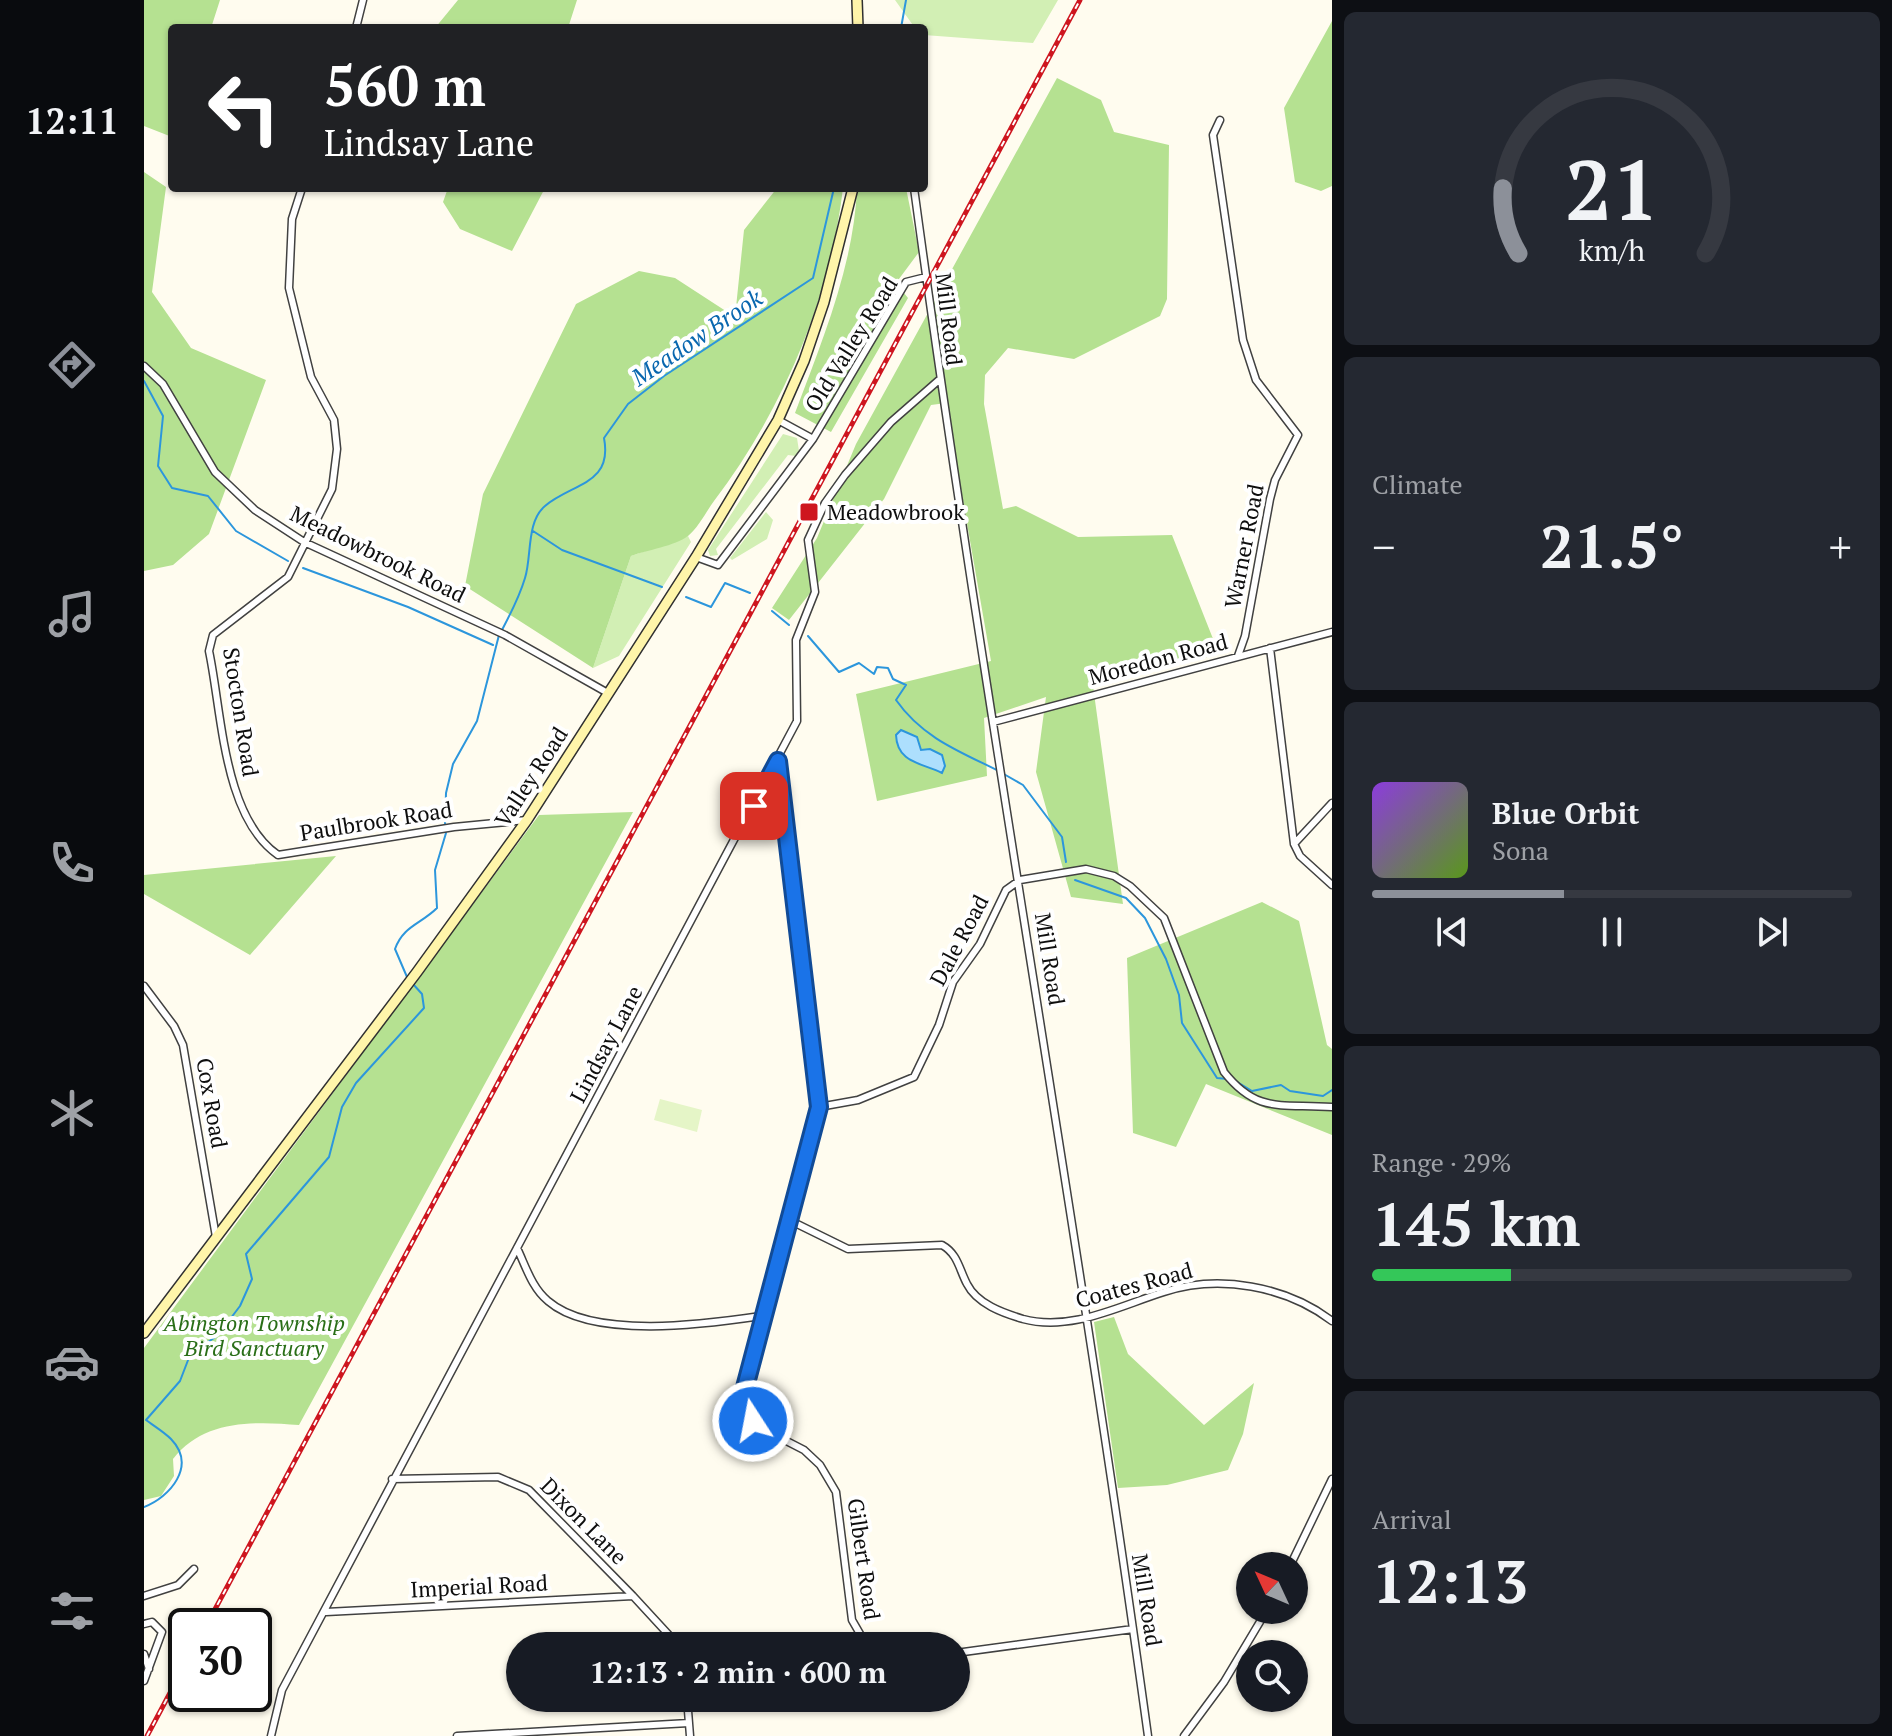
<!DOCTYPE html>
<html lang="en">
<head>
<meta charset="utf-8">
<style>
  body { margin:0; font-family:"PT Serif",serif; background:#242831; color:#f1f3f6; height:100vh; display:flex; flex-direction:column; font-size:30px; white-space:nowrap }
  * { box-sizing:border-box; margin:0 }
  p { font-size:26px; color:#9ea1a6 }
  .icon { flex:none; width:44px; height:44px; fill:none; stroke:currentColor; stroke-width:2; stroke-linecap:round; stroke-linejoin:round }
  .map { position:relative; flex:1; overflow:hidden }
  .side { display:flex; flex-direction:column; gap:12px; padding:12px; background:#0d0f14; width:560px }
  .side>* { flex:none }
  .hud { position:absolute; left:24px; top:24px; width:760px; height:168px; border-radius:8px; box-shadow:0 2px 6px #0004; background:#202124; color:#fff; overflow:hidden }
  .needle { width:52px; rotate:314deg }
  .fabs { position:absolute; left:1092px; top:1552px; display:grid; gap:16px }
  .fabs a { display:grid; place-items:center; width:72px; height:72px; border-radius:50%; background:#171b24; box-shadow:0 2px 6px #0004; font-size:40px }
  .speed { position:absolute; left:24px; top:1608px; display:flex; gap:16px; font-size:40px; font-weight:700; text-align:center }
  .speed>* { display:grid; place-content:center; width:104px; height:104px; border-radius:50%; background:#171b24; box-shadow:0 2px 6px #0004; line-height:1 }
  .speed .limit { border:4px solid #111; border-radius:12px; background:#fff; color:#111 }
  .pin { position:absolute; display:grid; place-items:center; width:68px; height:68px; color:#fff; margin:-34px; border-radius:16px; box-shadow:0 4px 12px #0006 }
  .me { position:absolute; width:88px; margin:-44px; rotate:349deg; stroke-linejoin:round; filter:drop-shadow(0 0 6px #0008) }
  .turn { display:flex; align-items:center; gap:28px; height:168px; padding:0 24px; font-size:36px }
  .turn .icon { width:104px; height:104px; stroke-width:2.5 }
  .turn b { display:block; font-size:56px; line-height:68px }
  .big { font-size:60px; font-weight:600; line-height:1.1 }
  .side .tile { flex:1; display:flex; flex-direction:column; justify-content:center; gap:12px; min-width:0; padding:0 28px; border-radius:12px; background:#242831 }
  .side .dial { align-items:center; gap:0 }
  .dial svg { height:208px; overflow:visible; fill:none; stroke:#363941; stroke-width:7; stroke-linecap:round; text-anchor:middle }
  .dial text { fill:#f1f3f6; stroke:none }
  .song { display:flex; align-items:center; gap:24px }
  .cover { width:96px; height:96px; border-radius:12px; background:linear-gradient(135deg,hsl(270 70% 55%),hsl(90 70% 35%)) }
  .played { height:8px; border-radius:4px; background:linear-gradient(90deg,#8c9099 40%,#363941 40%) }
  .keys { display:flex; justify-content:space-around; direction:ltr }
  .heat { display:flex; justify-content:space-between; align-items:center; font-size:44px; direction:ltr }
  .charge { height:12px; border-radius:6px; background:linear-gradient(90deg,#34c759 29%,#363941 0) }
  .trip { position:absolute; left:362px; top:1632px; width:464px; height:80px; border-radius:40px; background:#171b24; box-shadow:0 2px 6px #0004; font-weight:600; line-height:80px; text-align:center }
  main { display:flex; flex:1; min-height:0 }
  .dock { display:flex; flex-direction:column; width:144px; justify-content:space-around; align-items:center; background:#090b0e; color:#9ea1a6 }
  .dock .icon { width:56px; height:56px }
  .dock .current { color:#8c9099 }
  .dock b { font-size:36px; color:#f1f3f6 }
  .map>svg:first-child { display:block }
  .green { fill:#d2efb4 }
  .forest { fill:#b5e191 }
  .pitch { fill:#e5f5c7 }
  .water { fill:#addffd; stroke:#2c96dc; stroke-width:2 }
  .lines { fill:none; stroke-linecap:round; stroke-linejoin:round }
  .stream { stroke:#2c96dc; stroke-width:2 }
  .street-casing { stroke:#414141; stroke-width:9 }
  .secondary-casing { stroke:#303030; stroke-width:12 }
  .street { stroke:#fff; stroke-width:6 }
  .secondary { stroke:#fff5aa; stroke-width:9 }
  .rail-casing { stroke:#ce161f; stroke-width:5 }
  .rail { stroke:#fff; stroke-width:2; stroke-dasharray:6; stroke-linecap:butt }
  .route-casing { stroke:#114b97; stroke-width:20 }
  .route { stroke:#1a73e8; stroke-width:14 }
  .poi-dot { fill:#ce161f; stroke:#fff; stroke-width:3 }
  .labels { text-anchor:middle; stroke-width:8; stroke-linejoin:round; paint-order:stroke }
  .street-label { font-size:22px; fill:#0e0e0e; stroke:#fff }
  .poi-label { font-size:22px; fill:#0e0e0e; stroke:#fff; text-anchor:start }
  .park-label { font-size:22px; font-style:italic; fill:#296e17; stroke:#fff }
  .water-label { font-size:24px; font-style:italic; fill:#0967af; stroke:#fff }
</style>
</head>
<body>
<main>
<nav class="dock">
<b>12:11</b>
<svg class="icon current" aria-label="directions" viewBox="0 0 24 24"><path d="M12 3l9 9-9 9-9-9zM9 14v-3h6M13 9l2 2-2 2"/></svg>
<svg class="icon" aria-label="music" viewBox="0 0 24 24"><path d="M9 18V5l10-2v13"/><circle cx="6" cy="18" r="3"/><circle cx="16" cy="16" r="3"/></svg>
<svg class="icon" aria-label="phone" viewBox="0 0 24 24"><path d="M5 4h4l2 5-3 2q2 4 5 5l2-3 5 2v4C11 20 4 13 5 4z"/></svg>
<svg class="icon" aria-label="climate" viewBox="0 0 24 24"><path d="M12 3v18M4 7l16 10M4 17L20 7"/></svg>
<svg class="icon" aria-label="car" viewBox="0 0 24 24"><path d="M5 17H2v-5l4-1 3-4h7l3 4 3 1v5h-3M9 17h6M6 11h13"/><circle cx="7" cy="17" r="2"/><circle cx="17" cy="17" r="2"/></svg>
<svg class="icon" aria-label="filters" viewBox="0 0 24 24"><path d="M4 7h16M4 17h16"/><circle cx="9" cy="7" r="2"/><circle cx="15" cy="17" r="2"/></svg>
</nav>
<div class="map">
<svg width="1188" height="1736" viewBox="0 0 1188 1736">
  <rect width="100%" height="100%" fill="#fffcef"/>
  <path class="green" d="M751 0H914L889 43 780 35V28H771Z
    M639 434 653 438 655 451 652 456 644 455 572 549 574 555 566 556 564 550Z
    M622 512 629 520 623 539 588 560 586 558Z
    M544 536 547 542 475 656 449 668 487 556Z"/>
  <path class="forest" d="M0 0H76L67 28H28V137L0 126Z
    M314 0H433L424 28H291Z
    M1188 21V186L1177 191 1151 182 1140 108Z
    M913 78 957 100 970 132 1025 145 1023 299 1016 316 930 359 864 348 841 375 840 404 859 509 872 506 934 537 1028 535 1075 654 949 686 979 904 927 897 892 772 902 697 840 718 843 776 733 801 712 694 847 661 802 403 787 405 740 499 645 620 628 608 673 538 712 444Z
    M0 172 22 187 8 292 47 348 122 380 65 534 29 565 0 571Z
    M304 188H401L368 251 316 229 299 202Z
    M633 188H699C686 300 638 411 570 501 562 512 554 528 544 536 531 546 503 550 487 556L449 668 321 586 339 494 432 304 495 271 531 278 591 317 600 230Z
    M713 188H762L775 252 752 283 764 298 687 432 651 413C678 341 710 265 713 188Z
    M489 812 155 1425C109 1421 59 1420 29 1459L30 1476 17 1496 0 1500V1348L395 815Z
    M192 856 106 955 0 894V875Z
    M1118 902 1155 921 1183 1045 1188 1049V1135L1062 1084 1032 1147 989 1133 983 958Z
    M970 1317 984 1354 1060 1425 1110 1383 1099 1434 1084 1470 1023 1485 974 1488 950 1322Z"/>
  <path class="pitch" d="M516 1099 558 1110 553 1132 510 1120Z"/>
  <path class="water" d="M757 730 773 737 777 750 786 749 798 755 801 766 798 773C778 763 753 763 752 735Z"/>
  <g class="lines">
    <path class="stream" d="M757 28 762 0
      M0 381 19 416 14 466 28 488 64 496 92 531 144 561
      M389 531 418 550 518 587
      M159 568 264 607 349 645
      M542 597 567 607 581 583 606 593
      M628 611 645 625
      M358 630C367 613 376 595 381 578 388 556 382 522 401 506 428 483 469 485 460 438L484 404 520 376 669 278 690 188
      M664 636 695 672 715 663 730 674 733 667 744 668 749 679 762 685 752 700C778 737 814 751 853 770
      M858 773 879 785 918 837 922 862
      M301 826 302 793 309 764 333 721 355 635
      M931 880 982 898 1001 918 1022 959 1035 995 1038 1023 1073 1078 1084 1079
      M263 977 251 949C259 926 277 924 293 908L291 870 302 833
      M1090 1080 1108 1091 1137 1085 1146 1091 1179 1096 1188 1090
      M0 1507C26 1497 53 1466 27 1439 20 1432 10 1426 2 1420L36 1381 46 1355 74 1335 96 1306 108 1279 102 1254 185 1157 198 1107 212 1083 280 1008 278 994 269 984"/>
    <defs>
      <path id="street" d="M212 28 219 0
        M1076 120 1069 135 1099 340 1112 380 1154 435 1131 480 1126 499 1101 636 1094 656
        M158 188 148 219 145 288 167 377 190 420 193 449 188 489 144 577 69 635 65 651C78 712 79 817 134 855L310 827 383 820
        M770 188C840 705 933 1219 1004 1736
        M0 366 19 384 71 472 111 510 160 542 361 635 462 692
        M634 420 669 439
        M552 557 574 565 669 439 762 282 782 277
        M1126 648 1150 844 1156 856 1188 885
        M849 722 1188 632
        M635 764 675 1107 617 1316 599 1395 601 1410 619 1429 660 1450 676 1465 692 1492 708 1620 723 1646
        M1150 844 1188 803
        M0 986 30 1026 39 1045 72 1237
        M675 1107 714 1100 770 1077 795 1025 809 982 836 944 862 890 876 880 942 869 970 876 986 886 1020 918 1080 1072C1114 1115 1139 1103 1188 1107
        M645 1220 704 1249 798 1245C814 1254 815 1269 823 1284 833 1304 859 1313 879 1319 927 1332 975 1306 1020 1292 1075 1274 1142 1286 1188 1321
        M373 1248C382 1267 388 1288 404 1301 449 1340 563 1324 617 1316
        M248 1479 354 1477 385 1490 489 1596 524 1634 529 1646
        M1146 1566 1188 1479
        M0 1596 34 1585 50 1569
        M182 1612 489 1596
        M0 1624 8 1622 18 1632 0 1681
        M812 1653 989 1629
        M0 1654 5 1669
        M543 1698 546 1736
        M127 1736 138 1690 653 721 652 640 671 592 664 540 681 503 701 475 747 422 795 380
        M313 1736 545 1723
        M1040 1736 1080 1682 1123 1610"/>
      <path id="secondary" d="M713 0 714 28
        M0 1333 273 972 383 820 552 557 634 420 660 361 680 302 709 188"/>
    </defs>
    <use href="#street" class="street-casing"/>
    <use href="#secondary" class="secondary-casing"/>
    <use href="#street" class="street"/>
    <use href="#secondary" class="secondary"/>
    <defs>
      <path id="rail" d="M62 1626 936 0
        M3 1736 42 1663"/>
    </defs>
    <use href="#rail" class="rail-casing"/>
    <use href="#rail" class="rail"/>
  </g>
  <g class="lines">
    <defs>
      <path id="route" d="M609 1421 601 1410 600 1391 675 1107 634 761 610 806"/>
    </defs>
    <use href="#route" class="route-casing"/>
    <use href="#route" class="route"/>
  </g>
  <rect class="poi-dot" x="655" y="502" width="20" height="20" rx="4"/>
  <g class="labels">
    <g class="street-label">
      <text transform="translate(805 319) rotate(83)" y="8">Mill Road</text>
      <text transform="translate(707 344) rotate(-58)" y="8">Old Valley Road</text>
      <text transform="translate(1100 546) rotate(-79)" y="8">Warner Road</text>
      <text transform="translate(234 554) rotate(26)" y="8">Meadowbrook Road</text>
      <text transform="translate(1014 659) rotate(-15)" y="8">Moredon Road</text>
      <text transform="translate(97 712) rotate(81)" y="8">Stocton Road</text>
      <text transform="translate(387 777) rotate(-57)" y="8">Valley Road</text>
      <text transform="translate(232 821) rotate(-9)" y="8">Paulbrook Road</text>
      <text transform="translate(815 940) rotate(-62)" y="8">Dale Road</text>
      <text transform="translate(906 959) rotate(81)" y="8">Mill Road</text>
      <text transform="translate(462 1044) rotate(-62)" y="8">Lindsay Lane</text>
      <text transform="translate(68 1103) rotate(80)" y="8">Cox Road</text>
      <text transform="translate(990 1285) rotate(-15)" y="8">Coates Road</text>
      <text transform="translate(440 1521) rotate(45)" y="8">Dixon Lane</text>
      <text transform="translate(720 1559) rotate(82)" y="8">Gilbert Road</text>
      <text transform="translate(335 1586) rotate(-3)" y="8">Imperial Road</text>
      <text transform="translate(1003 1600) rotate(81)" y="8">Mill Road</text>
    </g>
    <g class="poi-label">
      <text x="683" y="520">Meadowbrook</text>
    </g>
    <g class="park-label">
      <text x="110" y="1331">Abington Township<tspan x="110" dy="25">Bird Sanctuary</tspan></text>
    </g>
    <g class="water-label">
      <text transform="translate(553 338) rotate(-34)" y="8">Meadow Brook</text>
    </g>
  </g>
</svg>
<div class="fabs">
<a><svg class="needle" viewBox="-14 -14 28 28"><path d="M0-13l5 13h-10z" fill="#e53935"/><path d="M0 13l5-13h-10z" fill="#9ea1a6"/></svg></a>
<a><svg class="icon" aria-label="search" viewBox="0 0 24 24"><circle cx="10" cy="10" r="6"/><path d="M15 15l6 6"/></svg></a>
</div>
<div class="speed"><div class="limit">30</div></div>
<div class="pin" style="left:610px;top:806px;background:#d93025"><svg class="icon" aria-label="arrive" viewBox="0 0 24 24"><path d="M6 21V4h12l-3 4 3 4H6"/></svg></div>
<svg class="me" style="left:609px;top:1421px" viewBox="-20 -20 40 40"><circle r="17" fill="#1a73e8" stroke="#fff" stroke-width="3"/><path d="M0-11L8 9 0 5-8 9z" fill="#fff"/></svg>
<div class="trip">12:13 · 2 min · 600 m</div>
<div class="hud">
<div class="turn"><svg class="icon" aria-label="left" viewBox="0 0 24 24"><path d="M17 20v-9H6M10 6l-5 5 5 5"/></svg><div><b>560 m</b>Lindsay Lane</div></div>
</div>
</div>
<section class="side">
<div class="tile dial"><svg viewBox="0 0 100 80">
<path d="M14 69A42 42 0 1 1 86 69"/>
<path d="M14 69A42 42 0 0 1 8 44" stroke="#8c9099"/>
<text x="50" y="56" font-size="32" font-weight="700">21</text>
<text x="50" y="72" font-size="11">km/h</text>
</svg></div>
<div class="tile"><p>Climate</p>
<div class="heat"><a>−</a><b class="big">21.5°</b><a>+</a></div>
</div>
<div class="tile">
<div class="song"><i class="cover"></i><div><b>Blue Orbit</b><p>Sona</p></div></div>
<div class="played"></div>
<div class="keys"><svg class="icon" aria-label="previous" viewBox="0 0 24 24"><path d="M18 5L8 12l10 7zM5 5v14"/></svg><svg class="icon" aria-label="pause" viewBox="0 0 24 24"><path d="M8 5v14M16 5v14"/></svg><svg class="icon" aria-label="next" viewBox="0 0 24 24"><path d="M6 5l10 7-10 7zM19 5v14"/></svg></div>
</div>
<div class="tile"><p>Range · 29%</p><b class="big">145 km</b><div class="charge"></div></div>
<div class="tile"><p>Arrival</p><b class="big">12:13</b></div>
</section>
</main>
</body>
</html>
